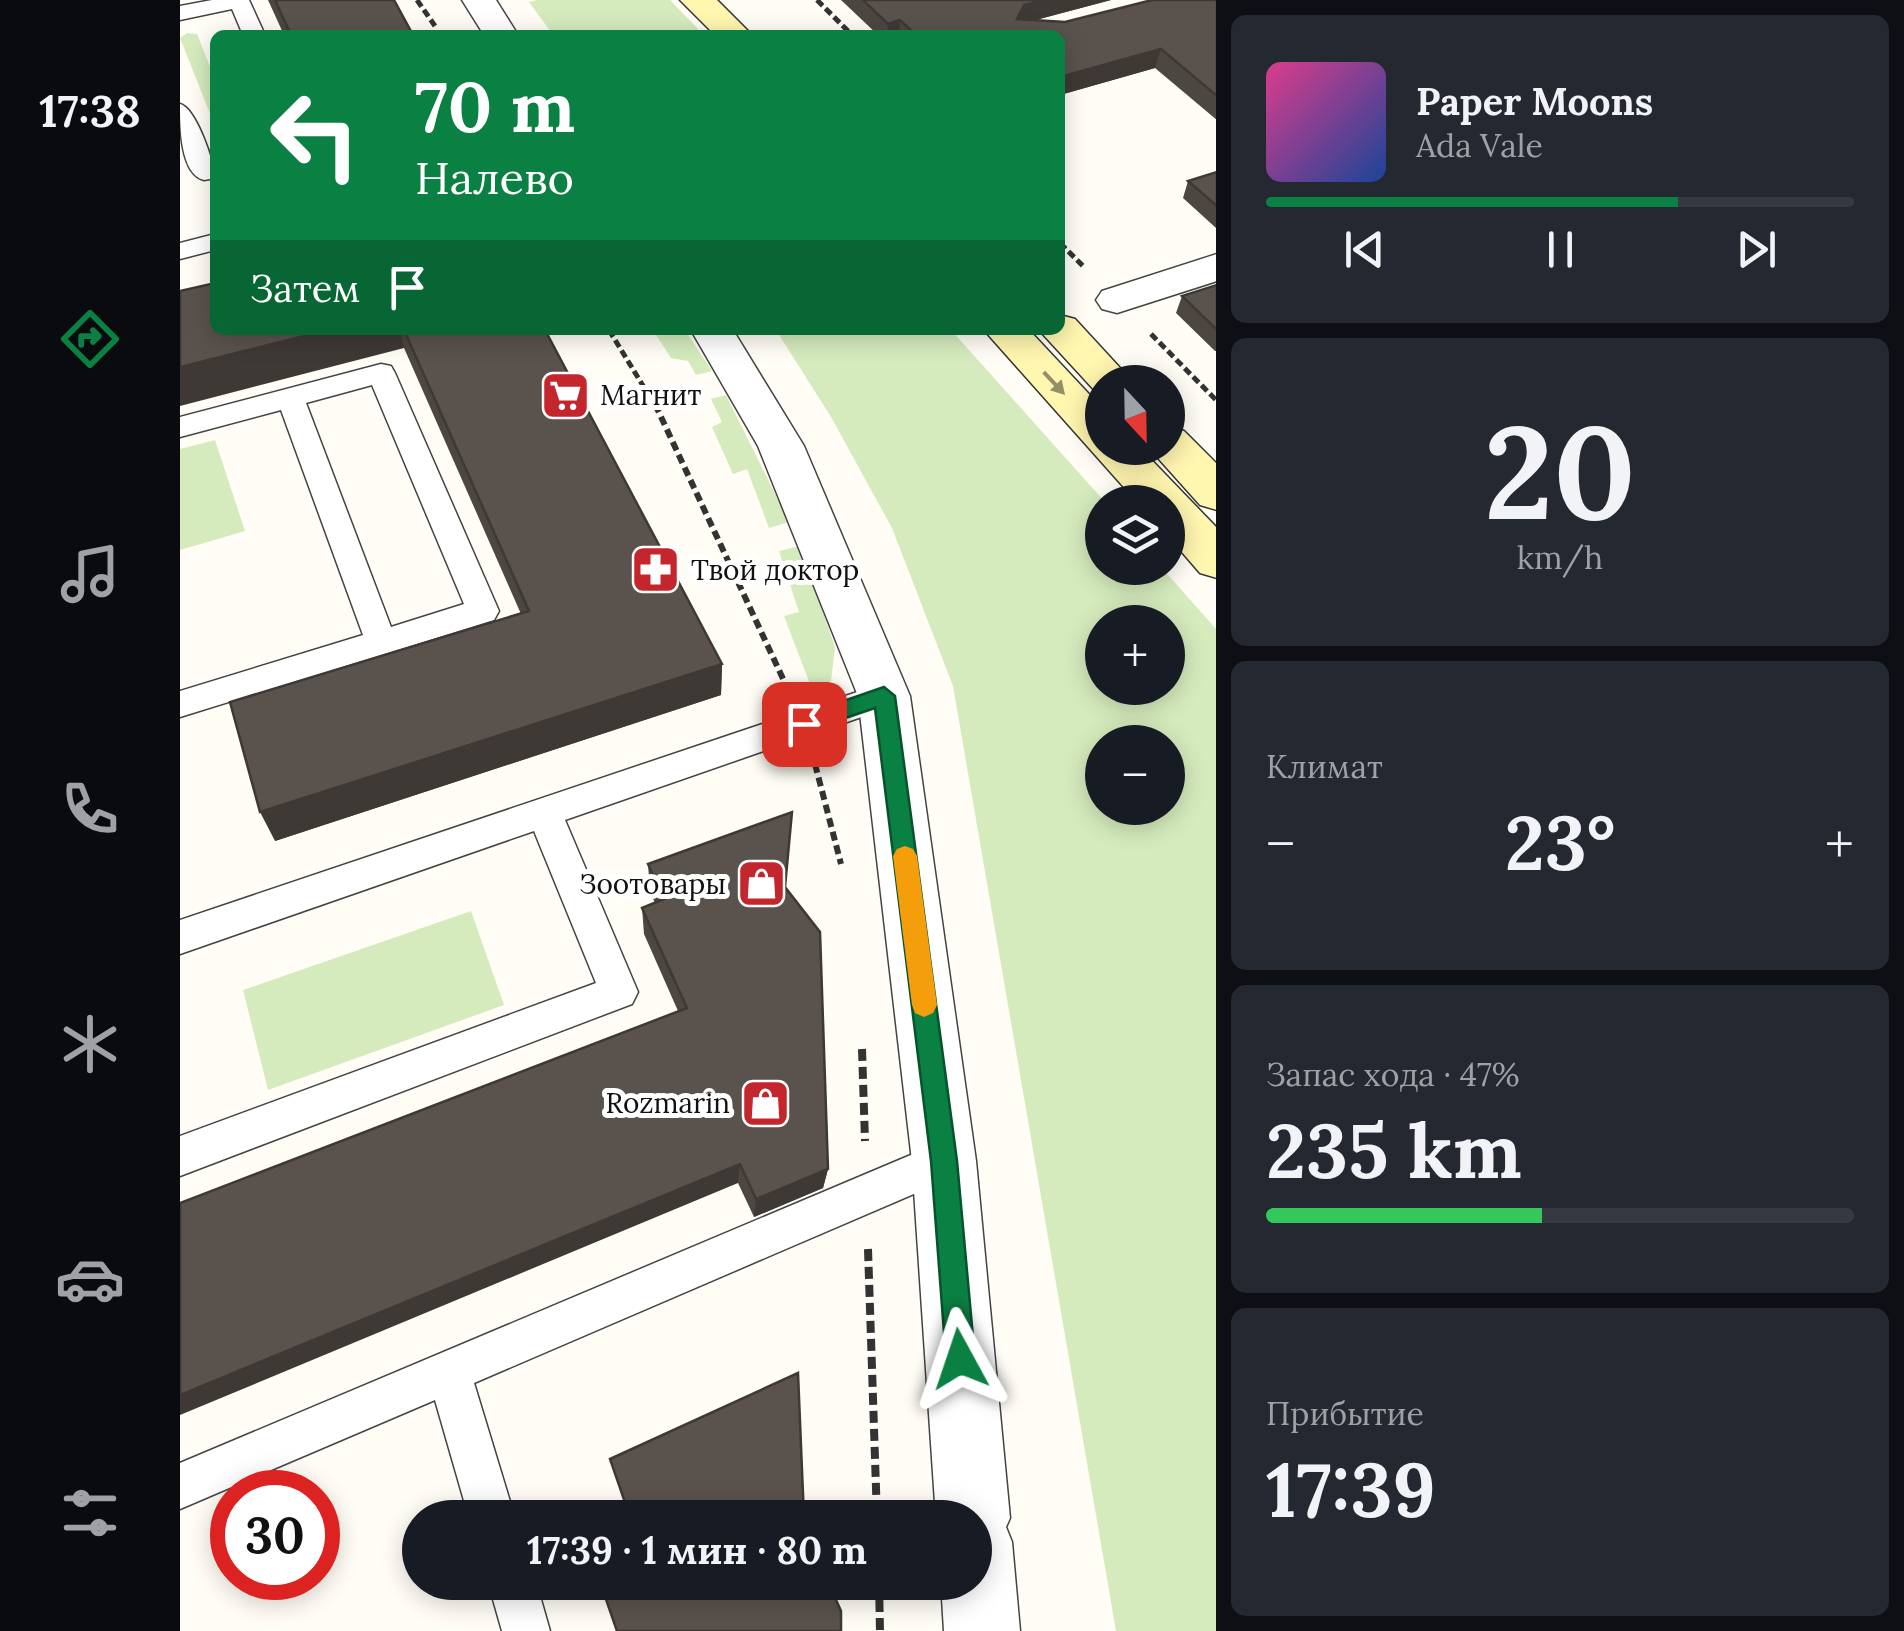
<!DOCTYPE html>
<html lang="ru">
<head>
<meta charset="utf-8">
<style>
  body { margin:0; font-family:Lora,serif; background:#242831; color:#f1f3f6; height:100vh; display:flex; flex-direction:column; font-size:38px; white-space:nowrap }
  * { box-sizing:border-box; margin:0 }
  p { font-size:32px; color:#9ea1a6 }
  .icon { flex:none; width:55px; height:55px; fill:none; stroke:currentColor; stroke-width:2; stroke-linecap:round; stroke-linejoin:round }
  .map { position:relative; flex:1; overflow:hidden }
  .side { display:flex; flex-direction:column; gap:15px; padding:15px; background:#0d0f14; width:688px }
  .side>* { flex:none }
  .banner { position:absolute; left:30px; top:30px; width:855px; height:305px; border-radius:15px; box-shadow:0 5px 25px #0003; background:#0b8043; color:#fff; overflow:hidden }
  .needle { width:65px; rotate:158deg }
  .buttons { position:absolute; left:905px; top:365px; display:grid; gap:20px }
  .buttons a { display:grid; place-items:center; width:100px; height:100px; border-radius:50%; background:#171b24; box-shadow:0 5px 25px #0003; font-size:50px }
  .speed { position:absolute; left:30px; top:1470px; display:flex; gap:20px; font-size:50px; font-weight:700; text-align:center }
  .speed>* { display:grid; place-content:center; width:130px; height:130px; border-radius:50%; background:#171b24; box-shadow:0 5px 25px #0003; line-height:1 }
  .speed .limit { border:15px solid #d22; background:#fff; color:#111 }
  .pin { position:absolute; display:grid; place-items:center; width:85px; height:85px; color:#fff; margin:-42px; border-radius:20px; box-shadow:0 5px 15px #0006 }
  .me { position:absolute; width:110px; margin:-55px; rotate:355deg; stroke-linejoin:round; filter:drop-shadow(0 0 8px #0008) }
  .turn { display:flex; align-items:center; gap:35px; height:210px; padding:0 40px; font-size:45px }
  .turn .icon { width:130px; height:130px; stroke-width:2.5 }
  .turn b { display:block; font-size:70px; line-height:85px }
  .then { display:flex; align-items:center; height:95px; padding:0 40px; background:#0003; gap:20px; font-size:38px }
  .big { font-size:75px; font-weight:700; line-height:1.1 }
  .side .card { flex:1; display:flex; flex-direction:column; justify-content:center; gap:15px; min-width:0; padding:0 35px; border-radius:15px; background:#242831 }
  .side .dial { align-items:center; gap:0 }
  .dial b { font-size:130px; line-height:1 }
  .song { display:flex; align-items:center; gap:30px }
  .cover { width:120px; height:120px; border-radius:15px; background:linear-gradient(135deg,hsl(330 70% 55%),hsl(220 70% 35%)) }
  .played { height:10px; border-radius:5px; background:linear-gradient(90deg,#0b8043 70%,#363941 70%) }
  .keys { display:flex; justify-content:space-around; direction:ltr }
  .heat { display:flex; justify-content:space-between; align-items:center; font-size:55px; direction:ltr }
  .charge { height:15px; border-radius:8px; background:linear-gradient(90deg,#34c759 47%,#363941 0) }
  .trip { position:absolute; left:222px; top:1500px; width:590px; height:100px; border-radius:50px; background:#171b24; box-shadow:0 5px 25px #0003; font-weight:700; line-height:100px; text-align:center }
  main { display:flex; flex:1; min-height:0 }
  .tab-bar { display:flex; flex-direction:column; width:180px; justify-content:space-around; align-items:center; background:#090b0e; color:#9ea1a6 }
  .tab-bar .icon { width:70px; height:70px }
  .tab-bar .active { color:#0b8043 }
  .tab-bar b { font-size:45px; color:#f1f3f6 }
  .map>svg:first-child { display:block }
  .green { fill:#d5ebbd; fill-rule:evenodd }
  .lines { fill:none; stroke-linecap:round; stroke-linejoin:round }
  .service-casing { stroke:#444; stroke-width:3 }
  .minor-casing { stroke:#444; stroke-width:3 }
  .secondary-casing { stroke:#333; stroke-width:3 }
  .path-far2 { stroke:#333; stroke-width:5; stroke-dasharray:8 4; stroke-linecap:butt }
  .path-far1 { stroke:#333; stroke-width:6; stroke-dasharray:9 5; stroke-linecap:butt }
  .path { stroke:#333; stroke-width:8; stroke-dasharray:12 6; stroke-linecap:butt }
  .service { fill:#fff; fill-rule:evenodd }
  .minor { fill:#fff; fill-rule:evenodd }
  .secondary { fill:#fff6b0; fill-rule:evenodd }
  .wall { fill:#4d4742 }
  .shaded-wall { fill:#3f3936 }
  .building { fill:#5a524d; stroke:#3f3936; stroke-width:2.5 }
  .oneway { fill:#948f68 }
  .route { fill:#0b8043; stroke:#07532c; stroke-width:2.5 }
  .slow { fill:#f59e0b }
  .labels { text-anchor:middle; stroke-width:10; stroke-linejoin:round; paint-order:stroke }
  .poi-label { font-size:28px; fill:#111; stroke:#fff; text-anchor:start }
</style>
</head>
<body>
<main>
<nav class="tab-bar">
<b>17:38</b>
<svg class="icon active" aria-label="directions" viewBox="0 0 24 24"><path d="M12 3l9 9-9 9-9-9zM9 14v-3h6M13 9l2 2-2 2"/></svg>
<svg class="icon" aria-label="music" viewBox="0 0 24 24"><path d="M9 18V5l10-2v13"/><circle cx="6" cy="18" r="3"/><circle cx="16" cy="16" r="3"/></svg>
<svg class="icon" aria-label="phone" viewBox="0 0 24 24"><path d="M5 4h4l2 5-3 2q2 4 5 5l2-3 5 2v4C11 20 4 13 5 4z"/></svg>
<svg class="icon" aria-label="climate" viewBox="0 0 24 24"><path d="M12 3v18M4 7l16 10M4 17L20 7"/></svg>
<svg class="icon" aria-label="car" viewBox="0 0 24 24"><path d="M5 17H2v-5l4-1 3-4h7l3 4 3 1v5h-3M9 17h6M6 11h13"/><circle cx="7" cy="17" r="2"/><circle cx="17" cy="17" r="2"/></svg>
<svg class="icon" aria-label="filters" viewBox="0 0 24 24"><path d="M4 7h16M4 17h16"/><circle cx="9" cy="7" r="2"/><circle cx="15" cy="17" r="2"/></svg>
</nav>
<div class="map">
<svg width="1037" height="1631" viewBox="0 0 1037 1631">
  <rect width="100%" height="100%" fill="#fffdf5"/>
  <path class="green" d="M357 0H490L524 35H373L349 2Z
    M7 33 17 34 35 79V126L0 38Z
    M473 330H505L532 371 516 375 508 361 491 358Z
    M596 330H771L925 502 922 568H982L1036 629V1631H936L773 686 712 528 651 417ZM988 622V688H922V622ZM988 742V808H922V742Z
    M546 395 609 522 589 528 567 469 553 474 532 427 542 422 531 399Z
    M35 440 65 531 0 550V449Z
    M620 546 655 647 651 681 633 692 604 616 619 612 599 551Z
    M291 911 324 1005 88 1090 63 990Z"/>
  <g class="lines">
    <defs>
      <path id="service" d="M32 0H69L85 35H63L52 9 0 20V6Z
        M0 104C16 108 35 164 35 178L24 180C0 174 0 126 0 104Z
        M35 234V250L0 259V243Z
        M201 364 211 366 215 373 319 611 314 620 0 717V691L183 635 101 410 0 437V417ZM192 385 284 604 211 627 126 403Z
        M704 683 716 687 721 696 716 705 385 820 458 992 452 1004 0 1176V1136L416 983 354 831 0 954V920Z
        M764 1141 778 1147 784 1161 778 1175 294 1383 335 1518H289L255 1400 0 1509V1463Z
        M308 1582H356L370 1631H322Z"/>
      <path id="minor" d="M282 0H316L338 35H304Z
        M1037 254V281L937 313 922 309 916 300 922 291Z
        M511 330H553L624 446 730 696 796 1161 830 1518 826 1527 832 1542 840 1631H764L761 1582H795V1518H756L732 1161 678 696 578 446Z"/>
      <path id="secondary" d="M500 0H537L572 35H535Z
        M880 315 895 319 953 382H922V394L916 392 859 330H880Z
        M804 330H849L922 408V448H960L1037 528V578L1020 573 988 536V502H957Z
        M988 426 1004 431 1037 464V510L1020 505 969 448H988Z"/>
    </defs>
    <use href="#service" class="service-casing"/>
    <use href="#minor" class="minor-casing"/>
    <use href="#secondary" class="secondary-casing"/>
    <path class="path-far2" d="M237 0 255 26
      M637 0 672 35
      M880 243 905 268
      M429 330 476 407
      M971 334 1037 401"/>
    <path class="path-far1" d="M475 404 605 683
      M635 764 661 864"/>
    <path class="path" d="M682 1049 685 1141
      M688 1249 697 1518
      M699 1582 700 1631"/>
    <use href="#service" class="service"/>
    <use href="#minor" class="minor"/>
    <use href="#secondary" class="secondary"/>
  </g>
  <path class="wall" d="M88 0H214L233 35H104Z
    M661 0H931L856 20 885 22 1037 0V120L975 68 880 95V35H698Z
    M1037 172V229L1003 198 1008 181Z
    M1037 285V351H1035L996 313 1002 296Z
    M35 330H365L542 664 541 695 95 841 341 614 224 348Z
    M468 864 605 887 648 1169 643 1188 574 1217 558 1183 498 1011 464 934 462 908 475 903 470 892Z"/>
  <path class="shaded-wall" d="M864 0H931L840 24 837 19 844 5Z
    M720 20 719 35H707L708 24Z
    M981 49 975 68 880 95V77Z
    M148 330H220L224 348 0 406V367Z
    M542 664 541 695 95 841 80 812Z
    M560 1164 558 1183 0 1415V1395Z
    M648 1169 643 1188 574 1217 576 1199Z"/>
  <path class="building" d="M95 0H214L233 35H111Z
    M683 0H864L844 5 837 19 885 22 972 0H1037V96L981 49 880 77V35H736L720 20 708 24Z
    M1037 172V206L1008 181Z
    M35 283V330H148L0 367V291Z
    M1037 285V330L1002 296Z
    M224 330H365L542 664 80 812 50 702 349 611Z
    M612 812 605 887 640 932 648 1169 576 1199 560 1164 0 1395V1203L507 1008 462 908 484 899 468 864Z
    M618 1373 624 1518H434L448 1511 430 1459Z
    M420 1582H648L661 1611V1631H437Z"/>
  <defs><path id="oneway-solid" d="M-6-.8H1V-3.2L6.5 0L1 3.2V.8H-6Z" transform="scale(2.5)"/></defs>
  <use class="oneway" href="#oneway-solid" transform="translate(874 383) rotate(47)"/>
  <path class="route" d="M704 687 715 696 777 1161 795 1359 790 1369 780 1373 770 1369 766 1359 751 1161 695 708 624 732 613 724 617 717Z"/>
  <path class="slow" d="M725 846 733 849 737 856 757 1005 753 1013 744 1017 735 1013 732 1005 713 856 717 849Z"/>
  <defs>
    <symbol id="supermarket-square" viewBox="-11 -11 22 22"><rect x="-9" y="-9" width="18" height="18" rx="4" fill="#c4262e" stroke="#fff"/><path d="M-6-5.5h2.5l.6 2H6L4.5 2H-2.5L-4.4-4H-6ZM-1.5 3.2a1.3 1.3 0 1 0 .1 0ZM3 3.2a1.3 1.3 0 1 0 .1 0Z" fill="#fff"/></symbol>
    <symbol id="pharmacy-square" viewBox="-11 -11 22 22"><rect x="-9" y="-9" width="18" height="18" rx="4" fill="#c4262e" stroke="#fff"/><path d="M-2-6h4v4h4v4h-4v4h-4v-4h-4v-4h4Z" fill="#fff"/></symbol>
    <symbol id="shop-square" viewBox="-11 -11 22 22"><rect x="-9" y="-9" width="18" height="18" rx="4" fill="#c4262e" stroke="#fff"/><path d="M-5-2.5h2.3a2.7 3.5 0 0 1 5.4 0H5L5.5 6h-11ZM-1.5-2.5h3a1.5 2.3 0 0 0-3 0Z" fill="#fff"/></symbol>
  </defs>
  <g fill-rule="evenodd">
    <use href="#supermarket-square" x="358" y="368" width="55" height="55"/>
    <use href="#pharmacy-square" x="448" y="542" width="55" height="55"/>
    <use href="#shop-square" x="554" y="856" width="55" height="55"/>
    <use href="#shop-square" x="558" y="1076" width="55" height="55"/>
  </g>
  <g class="labels">
    <g class="poi-label">
      <text x="420" y="405">Магнит</text>
      <text x="511" y="580">Твой доктор</text>
      <text x="546" y="894" text-anchor="end">Зоотовары</text>
      <text x="550" y="1113" text-anchor="end">Rozmarin</text>
    </g>
  </g>
</svg>
<div class="buttons">
<a><svg class="needle" viewBox="-14 -14 28 28"><path d="M0-13l5 13h-10z" fill="#e53935"/><path d="M0 13l5-13h-10z" fill="#9ea1a6"/></svg></a>
<a><svg class="icon" aria-label="layers" viewBox="0 0 24 24"><path d="M12 4l9 5-9 5-9-5zM3 14l9 5 9-5"/></svg></a>
<a>+</a>
<a>−</a>
</div>
<div class="speed"><div class="limit">30</div></div>
<div class="pin" style="left:624px;top:724px;background:#d93025"><svg class="icon" aria-label="arrive" viewBox="0 0 24 24"><path d="M6 21V4h12l-3 4 3 4H6"/></svg></div>
<svg class="me" style="left:780px;top:1359px" viewBox="-20 -20 40 40"><path d="M0-17L14 15 0 8-14 15z" fill="#0b8043" stroke="#fff" stroke-width="4"/></svg>
<div class="trip">17:39 · 1 мин · 80 m</div>
<div class="banner">
<div class="turn"><svg class="icon" aria-label="left" viewBox="0 0 24 24"><path d="M17 20v-9H6M10 6l-5 5 5 5"/></svg><div><b>70 m</b>Налево</div></div>
<div class="then">Затем<svg class="icon" aria-label="arrive" viewBox="0 0 24 24"><path d="M6 21V4h12l-3 4 3 4H6"/></svg></div>
</div>
</div>
<section class="side">
<div class="card">
<div class="song"><i class="cover"></i><div><b>Paper Moons</b><p>Ada Vale</p></div></div>
<div class="played"></div>
<div class="keys"><svg class="icon" aria-label="previous" viewBox="0 0 24 24"><path d="M18 5L8 12l10 7zM5 5v14"/></svg><svg class="icon" aria-label="pause" viewBox="0 0 24 24"><path d="M8 5v14M16 5v14"/></svg><svg class="icon" aria-label="next" viewBox="0 0 24 24"><path d="M6 5l10 7-10 7zM19 5v14"/></svg></div>
</div>
<div class="card dial"><b>20</b><p>km/h</p></div>
<div class="card"><p>Климат</p>
<div class="heat"><a>−</a><b class="big">23°</b><a>+</a></div>
</div>
<div class="card"><p>Запас хода · 47%</p><b class="big">235 km</b><div class="charge"></div></div>
<div class="card"><p>Прибытие</p><b class="big">17:39</b></div>
</section>
</main>
</body>
</html>
